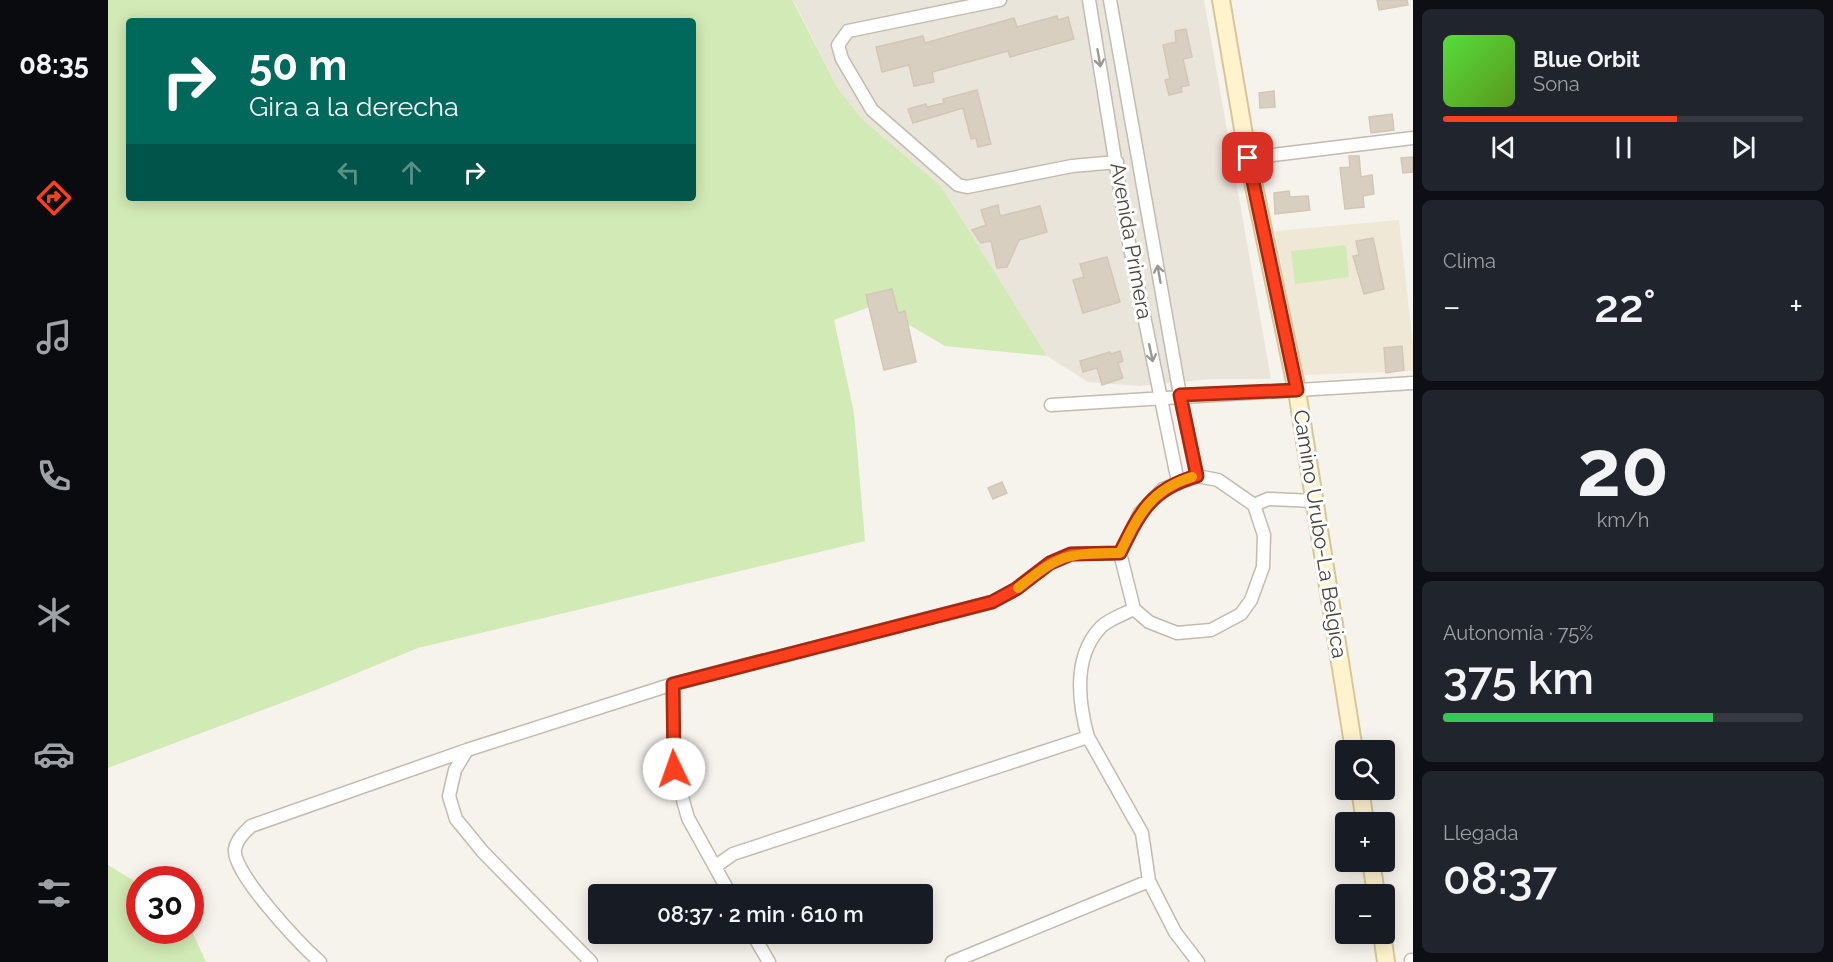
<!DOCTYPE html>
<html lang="es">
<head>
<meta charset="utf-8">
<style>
  body { margin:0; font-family:Raleway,sans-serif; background:#20242c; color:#f1f3f6; height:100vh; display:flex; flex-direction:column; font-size:22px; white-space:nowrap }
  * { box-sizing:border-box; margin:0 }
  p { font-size:20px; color:#9ea1a6 }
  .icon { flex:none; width:33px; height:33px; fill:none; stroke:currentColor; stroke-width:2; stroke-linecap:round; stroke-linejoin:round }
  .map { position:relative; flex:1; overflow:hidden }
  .panel { display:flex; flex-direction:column; gap:9px; padding:9px; background:#0d0f14; width:420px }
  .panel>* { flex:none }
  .hud { position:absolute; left:18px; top:18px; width:570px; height:183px; border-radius:6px; box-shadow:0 3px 15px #0003; background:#00695c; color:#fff; overflow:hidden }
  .fabs { position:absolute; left:1227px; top:740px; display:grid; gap:12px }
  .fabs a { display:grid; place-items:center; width:60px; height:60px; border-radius:6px; background:#171b24; box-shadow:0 3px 15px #0003; font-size:30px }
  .speed { position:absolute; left:18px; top:866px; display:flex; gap:12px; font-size:30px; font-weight:700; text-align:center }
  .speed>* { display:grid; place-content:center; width:78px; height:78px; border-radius:50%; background:#171b24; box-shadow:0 3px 15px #0003; line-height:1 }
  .speed .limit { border:9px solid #d22; background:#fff; color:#111 }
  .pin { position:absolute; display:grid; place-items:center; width:51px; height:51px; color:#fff; margin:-26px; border-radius:12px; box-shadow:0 3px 9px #0006 }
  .me { position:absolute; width:66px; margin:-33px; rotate:357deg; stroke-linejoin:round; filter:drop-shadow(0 0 4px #0008) }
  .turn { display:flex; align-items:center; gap:21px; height:126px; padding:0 24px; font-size:27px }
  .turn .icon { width:78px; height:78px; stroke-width:2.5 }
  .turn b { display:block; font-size:42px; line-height:51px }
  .lanes { display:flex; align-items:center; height:57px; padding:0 24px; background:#0003; justify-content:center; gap:30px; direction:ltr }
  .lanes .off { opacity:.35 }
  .big { font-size:45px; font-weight:600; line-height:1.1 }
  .panel .widget { flex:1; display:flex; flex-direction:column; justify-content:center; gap:9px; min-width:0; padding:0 21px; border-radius:9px; background:#20242c }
  .panel .dial { align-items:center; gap:0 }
  .dial b { font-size:78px; line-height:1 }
  .song { display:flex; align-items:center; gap:18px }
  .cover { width:72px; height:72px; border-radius:9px; background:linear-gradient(135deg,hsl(110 70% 55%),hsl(90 70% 35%)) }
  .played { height:6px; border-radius:3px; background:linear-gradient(90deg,#fc3f1d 65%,#363941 65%) }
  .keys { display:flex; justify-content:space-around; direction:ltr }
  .heat { display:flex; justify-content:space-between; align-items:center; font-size:33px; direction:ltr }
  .charge { height:9px; border-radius:4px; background:linear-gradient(90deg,#34c759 75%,#363941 0) }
  .trip { position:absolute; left:480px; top:884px; width:345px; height:60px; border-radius:6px; background:#171b24; box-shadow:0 3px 15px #0003; font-weight:600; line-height:60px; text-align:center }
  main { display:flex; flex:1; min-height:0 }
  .tab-bar { display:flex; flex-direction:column; width:108px; justify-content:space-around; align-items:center; background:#090b0e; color:#9ea1a6 }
  .tab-bar .icon { width:42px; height:42px }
  .tab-bar .active { color:#fc3f1d }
  .tab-bar b { font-size:27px; color:#f1f3f6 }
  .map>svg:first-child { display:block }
  .residential { fill:#eae5da }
  .education { fill:#efe8d6 }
  .green { fill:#d2eab5; fill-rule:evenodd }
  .building { fill:#d8cfc1; stroke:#d3c7b4; stroke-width:1.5 }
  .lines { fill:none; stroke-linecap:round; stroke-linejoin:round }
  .street-casing { stroke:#c2bbae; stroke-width:15 }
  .secondary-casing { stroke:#d6c79b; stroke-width:20 }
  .street { stroke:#fff; stroke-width:12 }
  .secondary { stroke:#fff3cd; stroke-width:16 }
  .oneway { stroke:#9c9892 }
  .route-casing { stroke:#a42913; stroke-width:15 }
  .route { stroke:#fc3f1d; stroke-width:10 }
  .slow { stroke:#f59e0b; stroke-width:10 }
  .labels { text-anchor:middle; stroke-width:6; stroke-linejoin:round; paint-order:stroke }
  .street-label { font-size:21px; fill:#4b4439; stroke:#fff }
</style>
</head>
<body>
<main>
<nav class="tab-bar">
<b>08:35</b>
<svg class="icon active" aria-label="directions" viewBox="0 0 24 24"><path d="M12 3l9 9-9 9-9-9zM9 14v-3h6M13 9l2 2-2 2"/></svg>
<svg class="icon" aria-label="music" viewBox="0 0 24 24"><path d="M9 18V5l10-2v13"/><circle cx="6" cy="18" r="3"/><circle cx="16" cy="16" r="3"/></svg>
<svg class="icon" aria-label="phone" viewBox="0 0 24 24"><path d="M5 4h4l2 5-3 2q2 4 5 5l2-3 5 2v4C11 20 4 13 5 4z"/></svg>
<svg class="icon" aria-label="climate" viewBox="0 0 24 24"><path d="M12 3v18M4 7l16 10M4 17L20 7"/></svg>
<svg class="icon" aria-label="car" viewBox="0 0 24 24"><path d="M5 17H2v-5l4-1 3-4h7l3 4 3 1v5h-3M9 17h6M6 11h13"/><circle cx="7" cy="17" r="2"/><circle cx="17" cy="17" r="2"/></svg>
<svg class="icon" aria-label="filters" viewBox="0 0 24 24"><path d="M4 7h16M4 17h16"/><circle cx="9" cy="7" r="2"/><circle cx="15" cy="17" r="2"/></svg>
</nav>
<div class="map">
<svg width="1305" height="962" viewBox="0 0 1305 962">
  <rect width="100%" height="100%" fill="#f6f3ec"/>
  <path class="residential" d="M683 0H1096L1163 379H1103L1031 386 980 382 939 356 833 186 754 119 729 87 687 3Z"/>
  <path class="education" d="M1291 220 1305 345V371L1194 375 1167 231Z"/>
  <path class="green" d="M0 0H683L686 3 729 87 754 119 833 186 939 356 837 346 767 305 726 320 746 413 757 541 310 648 208 690 0 768ZM21 21H585V198H21Z
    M1238 245 1241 277 1187 284 1183 251Z
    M0 865 31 884 32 930 83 929 98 962H0Z"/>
  <path class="building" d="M1269 0H1299L1300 5 1271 10Z
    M949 16 950 20 960 17 966 39 902 57 900 51 824 72 826 82 806 86 801 65 774 72 768 47 815 36 817 43 906 18 909 27Z
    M1078 29 1084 57 1075 59 1081 85 1073 87 1074 92 1061 95 1057 80 1062 79 1055 45 1068 42 1067 31Z
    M869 90 883 144 870 147 868 138 863 139 855 108 805 123 800 109 818 104 819 107 836 103 835 99Z
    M1166 91 1167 107 1152 108 1151 93Z
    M1284 114 1286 130 1263 133 1261 117Z
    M1241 156H1251L1253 177 1264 175 1266 194 1255 196 1256 207 1237 209 1232 168 1242 167Z
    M1305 157V172L1295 173 1293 158Z
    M1181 191 1182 197 1200 196 1202 210 1167 214 1166 193Z
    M890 205 892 216 932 206 939 232 911 240 899 267 889 268 883 241 873 243 864 230 878 225 873 210Z
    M1265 238 1276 289 1256 294 1245 256 1251 255 1248 241Z
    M999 257 1012 302 975 313 965 280 976 277 972 264Z
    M784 289 790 313 797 311 808 362 776 370 758 295Z
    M1294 346 1296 370 1278 373 1276 348Z
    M1012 351 1015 361 1010 363 1015 378 994 385 989 368 975 372 972 361 1002 352 1003 354Z
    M894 482 899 493 885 499 880 488Z"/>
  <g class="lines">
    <defs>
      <path id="street" d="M892 0 740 31 730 45 734 59 764 110 850 185 859 187 964 166 1009 162
        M981 0 1019 233 1070 482
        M1002 0 1072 395 1089 476
        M1140 158 1305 138
        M943 405 1305 383
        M1089 476 1110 480 1146 505 1156 535 1155 567 1143 600 1133 614 1103 630 1069 633 1041 622 1026 609 1012 553 1032 513 1055 489Z
        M1146 505 1160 499 1206 501
        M1026 609C1016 614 1001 619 993 627 965 656 970 701 980 737L1034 833 1041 881 1067 932 1090 962
        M565 684 566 769 580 818 622 894
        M359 750 347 770 341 796 348 819 375 852 483 962
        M608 866 625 854 980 737
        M644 933 661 962
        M1303 960 1305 961
        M212 962C193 945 123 872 127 849 129 839 136 833 143 826L359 750 565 684 884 602 908 589 942 563 963 554 1012 553
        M844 962 1041 881"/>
      <path id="secondary" d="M1113 0 1140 158 1189 391 1246 750
        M1252 789 1257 822
        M1263 861 1268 894
        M1274 933 1278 962"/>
    </defs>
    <use href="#street" class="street-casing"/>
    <use href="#secondary" class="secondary-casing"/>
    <use href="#street" class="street"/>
    <use href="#secondary" class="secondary"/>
  </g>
  <defs><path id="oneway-shaft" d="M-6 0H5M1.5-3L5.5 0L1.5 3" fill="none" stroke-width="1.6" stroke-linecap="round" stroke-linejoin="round" transform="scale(1.5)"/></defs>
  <g class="oneway">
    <use href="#oneway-shaft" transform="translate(991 58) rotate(80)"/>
    <use href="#oneway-shaft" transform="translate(1051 274) rotate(-100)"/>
    <use href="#oneway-shaft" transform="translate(1043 353) rotate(78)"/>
  </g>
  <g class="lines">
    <defs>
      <path id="route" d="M566 769 565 684 884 602 908 589 942 563 963 554 1012 553C1032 512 1043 489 1089 476L1072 395 1189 390 1140 158"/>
    </defs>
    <use href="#route" class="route-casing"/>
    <use href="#route" class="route"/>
    <path class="slow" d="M910 588C954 553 957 554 1012 553 1030 516 1042 490 1084 477"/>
  </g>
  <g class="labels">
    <g class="street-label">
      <text transform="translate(1023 241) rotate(80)" y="7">Avenida Primera</text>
      <text transform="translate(1212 534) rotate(81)" y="7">Camino Urubo-La Belgica</text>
    </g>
  </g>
</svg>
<div class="fabs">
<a><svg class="icon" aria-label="search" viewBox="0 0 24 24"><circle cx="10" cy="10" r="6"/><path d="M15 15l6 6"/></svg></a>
<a>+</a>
<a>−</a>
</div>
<div class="speed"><div class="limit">30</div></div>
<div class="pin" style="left:1140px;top:158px;background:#d93025"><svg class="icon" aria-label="arrive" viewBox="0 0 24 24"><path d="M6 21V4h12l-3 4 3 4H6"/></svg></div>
<svg class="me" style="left:566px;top:769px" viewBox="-20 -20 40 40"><circle r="19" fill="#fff"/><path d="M0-13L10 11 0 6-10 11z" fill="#fc3f1d"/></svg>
<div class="trip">08:37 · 2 min · 610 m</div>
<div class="hud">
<div class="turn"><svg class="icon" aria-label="right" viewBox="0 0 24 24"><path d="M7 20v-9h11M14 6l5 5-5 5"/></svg><div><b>50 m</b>Gira a la derecha</div></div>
<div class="lanes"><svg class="icon off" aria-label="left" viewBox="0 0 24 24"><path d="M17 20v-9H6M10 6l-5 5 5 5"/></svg><svg class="icon off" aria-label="ahead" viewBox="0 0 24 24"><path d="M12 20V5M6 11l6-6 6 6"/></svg><svg class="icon" aria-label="right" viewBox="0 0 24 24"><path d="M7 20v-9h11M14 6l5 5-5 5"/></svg></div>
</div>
</div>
<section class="panel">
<div class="widget">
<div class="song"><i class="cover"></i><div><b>Blue Orbit</b><p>Sona</p></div></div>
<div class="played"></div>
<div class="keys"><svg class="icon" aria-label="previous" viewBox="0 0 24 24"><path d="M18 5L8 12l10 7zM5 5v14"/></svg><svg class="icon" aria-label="pause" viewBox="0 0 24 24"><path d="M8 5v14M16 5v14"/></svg><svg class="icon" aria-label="next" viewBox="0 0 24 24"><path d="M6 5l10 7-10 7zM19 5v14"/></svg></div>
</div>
<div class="widget"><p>Clima</p>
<div class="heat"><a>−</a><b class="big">22°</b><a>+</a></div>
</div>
<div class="widget dial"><b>20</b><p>km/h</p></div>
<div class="widget"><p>Autonomía · 75%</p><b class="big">375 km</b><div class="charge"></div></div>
<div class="widget"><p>Llegada</p><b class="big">08:37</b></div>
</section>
</main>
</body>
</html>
